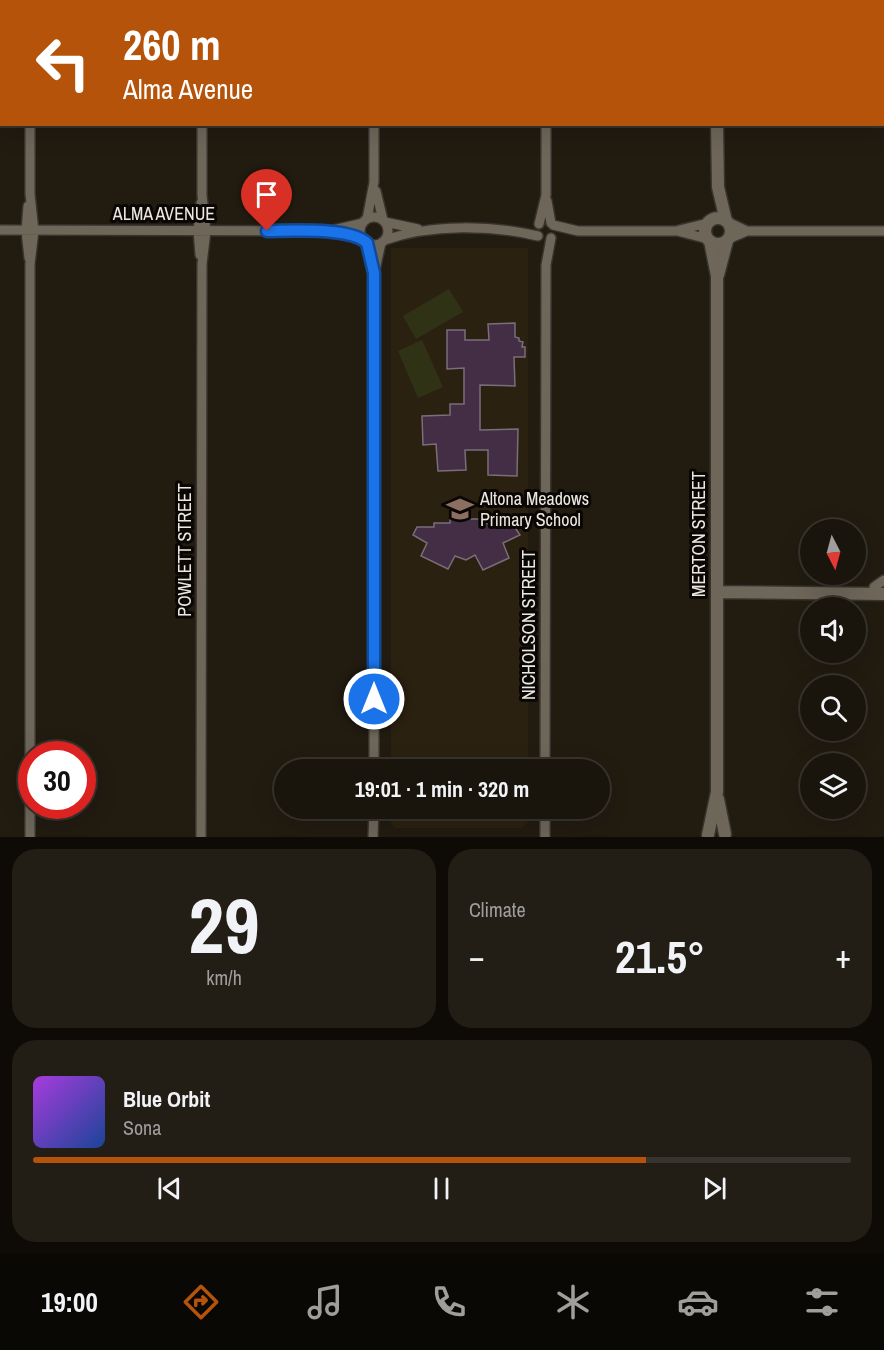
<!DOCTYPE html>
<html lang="en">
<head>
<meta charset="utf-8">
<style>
  body { margin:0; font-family:"Archivo Narrow",sans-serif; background:#221d15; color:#f1f3f6; height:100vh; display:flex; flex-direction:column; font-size:22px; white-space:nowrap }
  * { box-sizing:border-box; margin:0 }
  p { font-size:20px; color:#9f9e9d }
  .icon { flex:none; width:33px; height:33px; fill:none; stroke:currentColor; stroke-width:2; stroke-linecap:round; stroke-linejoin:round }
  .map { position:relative; height:837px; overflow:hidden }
  .sheet { display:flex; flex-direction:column; gap:12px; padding:12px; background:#0e0b07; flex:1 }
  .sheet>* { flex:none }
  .hud { position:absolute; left:0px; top:0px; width:885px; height:126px; box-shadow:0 6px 24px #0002,0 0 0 2px #37332d; background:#b45309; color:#fff; overflow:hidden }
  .needle { width:39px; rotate:174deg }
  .controls { position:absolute; left:800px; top:519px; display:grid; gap:12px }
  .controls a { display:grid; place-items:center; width:66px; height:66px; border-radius:50%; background:#19140c; box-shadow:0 6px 24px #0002,0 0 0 2px #37332d; font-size:30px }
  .speed { position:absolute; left:18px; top:741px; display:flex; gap:12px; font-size:30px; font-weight:700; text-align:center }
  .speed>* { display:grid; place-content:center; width:78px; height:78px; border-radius:50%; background:#19140c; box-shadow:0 6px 24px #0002,0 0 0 2px #37332d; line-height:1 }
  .speed .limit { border:9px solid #d22; background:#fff; color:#111 }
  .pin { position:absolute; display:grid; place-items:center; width:51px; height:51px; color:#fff; margin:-62px -26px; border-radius:50% 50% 50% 0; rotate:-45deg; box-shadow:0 0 6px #0007 }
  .pin .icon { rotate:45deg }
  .me { position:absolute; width:66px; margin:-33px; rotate:0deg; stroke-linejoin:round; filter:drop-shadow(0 0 4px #0008) }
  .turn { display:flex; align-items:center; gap:21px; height:126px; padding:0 24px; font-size:27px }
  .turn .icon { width:78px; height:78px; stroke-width:2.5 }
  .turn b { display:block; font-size:42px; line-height:51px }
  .big { font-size:45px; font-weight:700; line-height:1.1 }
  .sheet .tile { flex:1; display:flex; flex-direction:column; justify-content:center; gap:9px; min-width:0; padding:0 21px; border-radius:24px; background:#221d15 }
  .sheet .dial { align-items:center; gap:0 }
  .dial b { font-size:78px; line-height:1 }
  .song { display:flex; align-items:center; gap:18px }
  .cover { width:72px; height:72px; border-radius:9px; background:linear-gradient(135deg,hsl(280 70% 55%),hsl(220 70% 35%)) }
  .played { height:6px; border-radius:3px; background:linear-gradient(90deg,#b45309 75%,#37332d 75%) }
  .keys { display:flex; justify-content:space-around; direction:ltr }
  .heat { display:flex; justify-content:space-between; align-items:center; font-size:33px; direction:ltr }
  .sheet .tiles { flex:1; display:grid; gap:12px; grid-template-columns:1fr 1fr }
  .tile:last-child { grid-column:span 2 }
  .trip { position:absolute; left:274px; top:759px; width:336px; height:60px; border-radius:30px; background:#19140c; box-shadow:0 6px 24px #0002,0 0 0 2px #37332d; font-weight:700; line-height:60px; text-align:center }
  .tab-bar { display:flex; height:96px; justify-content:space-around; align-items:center; background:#0a0805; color:#9f9e9d }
  .tab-bar .icon { width:42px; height:42px }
  .tab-bar .selected { color:#b45309 }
  .tab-bar b { font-size:27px; color:#f1f3f6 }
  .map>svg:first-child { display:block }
  .built { fill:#2b2110 }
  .green { fill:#303216 }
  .building { fill:#442e45; stroke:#796e79; stroke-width:1.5 }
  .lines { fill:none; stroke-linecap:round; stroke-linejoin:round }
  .minor-casing { stroke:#38332e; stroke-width:12 }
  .tertiary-casing { stroke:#38332e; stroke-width:15 }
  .minor { stroke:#6d6659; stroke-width:9 }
  .tertiary { stroke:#6d6659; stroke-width:12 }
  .route-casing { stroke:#114b97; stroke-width:15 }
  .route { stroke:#1a73e8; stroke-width:10 }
  .labels { text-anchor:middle; stroke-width:6; stroke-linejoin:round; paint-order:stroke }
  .street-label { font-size:18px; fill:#ece8e1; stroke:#090603 }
  .poi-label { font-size:18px; fill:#ece8e1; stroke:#090603; text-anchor:start }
</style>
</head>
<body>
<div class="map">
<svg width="884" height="837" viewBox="0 0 884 837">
  <rect width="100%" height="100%" fill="#211b10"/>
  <path class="built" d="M391 248H528V769L391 770Z
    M391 809H528V822L522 828H395L391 823Z"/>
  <path class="green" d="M449 289 463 312 416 339 403 316Z
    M422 340 443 387 418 398 398 351Z"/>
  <path class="building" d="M515 323V337L519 338V341L523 342 522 347H525V357H514L515 386 480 385V430L518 429 517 476 488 475V450H465L466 470 438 471 436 444 423 445 422 416 450 415V404H464V368L447 369V330H465V340H489L488 324Z
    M450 519H481V523L514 526 520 535 503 543 509 558 483 570 475 555 466 560 455 556 448 569 421 556 427 543 413 535 417 527H434V523H450Z"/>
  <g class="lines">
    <defs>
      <path id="minor" d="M30 2V0
        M203 2V0
        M375 2V0
        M546 2V0
        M376 191 383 220
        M547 201 551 223
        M28 206 26 231 29 258
        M360 231a14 14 0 1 1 28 0a14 14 0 1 1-28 0Z
        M367 219 374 182V124
        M385 222 418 229
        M728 222 747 231
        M539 224 546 195V124
        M553 225 578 231H677L708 239
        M0 230 329 231 363 223
        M679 230 708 223
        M331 231 363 240
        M728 239 747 231H884
        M385 240C431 224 491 225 538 236
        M367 243 374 273V770
        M200 255 198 231 201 203
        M375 270 381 243
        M874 587 884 580
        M545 770 546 265 551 238
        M30 837V264L34 231 30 194V124
        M201 837 202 264 206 231 202 195V124
        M373 837 374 808
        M545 837V808"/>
      <path id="tertiary" d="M717 2V0
        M717 124 718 187 726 221
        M705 231a13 13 0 1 1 26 0a13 13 0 1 1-26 0Z
        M718 275 727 241
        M717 592 884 594
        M718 799 725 834
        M708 835 717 792V276L710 241"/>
    </defs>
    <use href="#minor" class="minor-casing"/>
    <use href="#tertiary" class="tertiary-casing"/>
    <use href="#minor" class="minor"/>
    <use href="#tertiary" class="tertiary"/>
  </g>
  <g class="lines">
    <defs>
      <path id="route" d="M267 231C291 231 350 227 367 243L374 273V699"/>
    </defs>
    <use href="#route" class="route-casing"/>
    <use href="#route" class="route"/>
  </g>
  <defs>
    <symbol id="school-bare" viewBox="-9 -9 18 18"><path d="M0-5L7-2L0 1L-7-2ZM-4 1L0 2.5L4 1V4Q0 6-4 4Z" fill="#8d6e63" stroke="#090603" stroke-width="2.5" paint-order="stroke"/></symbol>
  </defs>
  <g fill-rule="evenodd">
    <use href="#school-bare" x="441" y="490" width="38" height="38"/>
  </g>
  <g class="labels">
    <g class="street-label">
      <text x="164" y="220">ALMA AVENUE</text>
      <text transform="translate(699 534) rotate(-90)" y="6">MERTON STREET</text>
      <text transform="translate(185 550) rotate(-90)" y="6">POWLETT STREET</text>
      <text transform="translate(529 625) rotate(-90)" y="6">NICHOLSON STREET</text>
    </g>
    <g class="poi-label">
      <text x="480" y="505">Altona Meadows<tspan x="480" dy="21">Primary School</tspan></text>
    </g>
  </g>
</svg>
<div class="controls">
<a><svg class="needle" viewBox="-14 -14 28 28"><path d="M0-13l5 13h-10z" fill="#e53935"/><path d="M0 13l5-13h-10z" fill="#9f9e9d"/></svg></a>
<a><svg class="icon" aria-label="sound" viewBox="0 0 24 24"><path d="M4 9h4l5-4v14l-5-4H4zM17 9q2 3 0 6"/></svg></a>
<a><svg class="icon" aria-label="search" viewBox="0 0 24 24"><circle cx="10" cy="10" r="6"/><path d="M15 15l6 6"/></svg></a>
<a><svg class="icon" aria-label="layers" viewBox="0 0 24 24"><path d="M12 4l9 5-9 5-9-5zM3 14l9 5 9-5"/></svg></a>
</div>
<div class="speed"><div class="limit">30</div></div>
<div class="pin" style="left:267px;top:231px;background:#d93025"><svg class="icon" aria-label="arrive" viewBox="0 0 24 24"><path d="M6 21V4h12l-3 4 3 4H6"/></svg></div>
<svg class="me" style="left:374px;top:699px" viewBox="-20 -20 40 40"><circle r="17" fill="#1a73e8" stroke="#fff" stroke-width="3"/><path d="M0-11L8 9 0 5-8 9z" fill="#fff"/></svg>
<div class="trip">19:01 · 1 min · 320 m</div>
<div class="hud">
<div class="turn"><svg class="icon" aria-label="left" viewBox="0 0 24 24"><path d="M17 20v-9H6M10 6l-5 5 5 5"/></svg><div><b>260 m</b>Alma Avenue</div></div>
</div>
</div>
<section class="sheet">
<div class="tiles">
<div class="tile dial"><b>29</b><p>km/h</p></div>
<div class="tile"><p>Climate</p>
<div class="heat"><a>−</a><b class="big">21.5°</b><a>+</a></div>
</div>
<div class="tile">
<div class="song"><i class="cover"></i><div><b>Blue Orbit</b><p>Sona</p></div></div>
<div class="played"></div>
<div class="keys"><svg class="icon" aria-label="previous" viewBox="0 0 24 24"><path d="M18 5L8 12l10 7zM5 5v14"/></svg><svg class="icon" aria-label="pause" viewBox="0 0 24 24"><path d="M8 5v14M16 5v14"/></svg><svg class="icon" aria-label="next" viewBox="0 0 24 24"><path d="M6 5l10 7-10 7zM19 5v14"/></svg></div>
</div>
</div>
</section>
<nav class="tab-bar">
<b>19:00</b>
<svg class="icon selected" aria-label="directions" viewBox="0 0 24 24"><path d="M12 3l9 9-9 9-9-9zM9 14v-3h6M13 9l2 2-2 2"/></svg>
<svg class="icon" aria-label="music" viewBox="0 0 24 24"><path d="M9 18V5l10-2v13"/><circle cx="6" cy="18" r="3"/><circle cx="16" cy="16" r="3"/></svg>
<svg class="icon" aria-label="phone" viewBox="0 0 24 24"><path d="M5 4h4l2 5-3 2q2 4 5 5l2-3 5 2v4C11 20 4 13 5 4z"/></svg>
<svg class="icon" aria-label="climate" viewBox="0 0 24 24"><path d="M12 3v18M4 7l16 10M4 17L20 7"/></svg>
<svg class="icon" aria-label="car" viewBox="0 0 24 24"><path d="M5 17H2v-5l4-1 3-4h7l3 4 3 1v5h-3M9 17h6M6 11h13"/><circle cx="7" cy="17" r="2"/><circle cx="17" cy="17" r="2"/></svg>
<svg class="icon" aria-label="filters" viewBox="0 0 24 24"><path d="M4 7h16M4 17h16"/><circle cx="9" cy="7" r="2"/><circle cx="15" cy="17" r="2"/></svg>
</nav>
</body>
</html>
